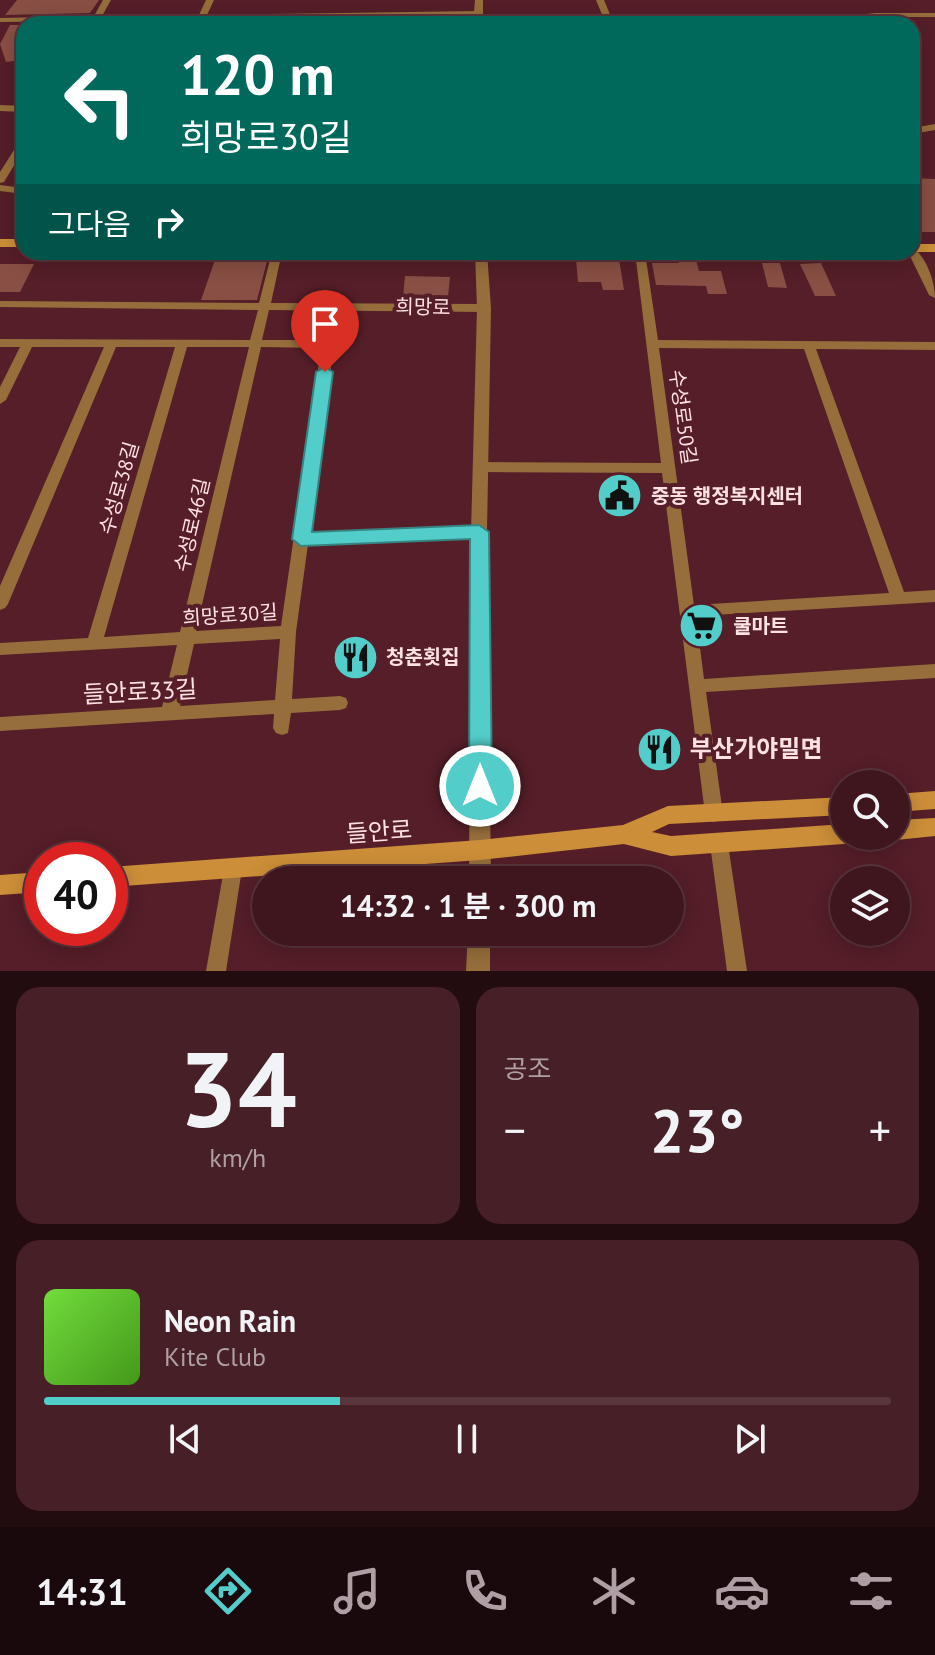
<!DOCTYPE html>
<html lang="ko">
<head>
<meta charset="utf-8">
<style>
  body { margin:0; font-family:"PT Sans","Noto Sans KR",sans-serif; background:#471f27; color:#f1f3f6; height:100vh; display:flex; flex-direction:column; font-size:30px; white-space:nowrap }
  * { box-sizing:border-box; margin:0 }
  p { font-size:26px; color:#ae9fa4 }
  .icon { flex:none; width:44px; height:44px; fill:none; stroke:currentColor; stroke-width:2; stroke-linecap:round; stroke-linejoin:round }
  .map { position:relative; height:971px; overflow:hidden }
  .sheet { display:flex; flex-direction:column; gap:16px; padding:16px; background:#230c10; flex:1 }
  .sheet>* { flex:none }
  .top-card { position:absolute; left:16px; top:16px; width:904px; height:244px; border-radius:24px; box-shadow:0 4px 20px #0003,0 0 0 2px #59353c; background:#00695c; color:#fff; overflow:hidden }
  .controls { position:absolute; left:830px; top:770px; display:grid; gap:16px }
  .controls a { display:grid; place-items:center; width:80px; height:80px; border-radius:50%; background:#40161e; box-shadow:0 4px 20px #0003,0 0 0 2px #59353c; font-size:40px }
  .speed { position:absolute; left:24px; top:842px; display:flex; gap:16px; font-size:40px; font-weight:700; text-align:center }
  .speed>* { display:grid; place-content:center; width:104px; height:104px; border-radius:50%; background:#40161e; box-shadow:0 4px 20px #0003,0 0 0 2px #59353c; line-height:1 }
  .speed .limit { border:12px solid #d22; background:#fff; color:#111 }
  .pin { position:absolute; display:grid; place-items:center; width:68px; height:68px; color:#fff; margin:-82px -34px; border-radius:50% 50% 50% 0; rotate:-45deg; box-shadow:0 0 8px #0007 }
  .pin .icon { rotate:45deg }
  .me { position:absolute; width:88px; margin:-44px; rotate:0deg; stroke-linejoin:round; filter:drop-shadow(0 0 6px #0008) }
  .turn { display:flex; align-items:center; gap:28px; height:168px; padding:0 32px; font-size:36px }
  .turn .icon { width:104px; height:104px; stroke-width:2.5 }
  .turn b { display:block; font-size:56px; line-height:68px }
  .then { display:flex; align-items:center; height:76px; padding:0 32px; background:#0003; gap:16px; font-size:30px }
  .big { font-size:60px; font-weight:700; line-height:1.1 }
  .sheet .card { flex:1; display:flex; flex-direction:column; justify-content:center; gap:12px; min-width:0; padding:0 28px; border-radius:24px; background:#471f27 }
  .sheet .dial { align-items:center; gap:0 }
  .dial b { font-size:104px; line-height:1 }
  .song { display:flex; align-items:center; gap:24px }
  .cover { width:96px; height:96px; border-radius:12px; background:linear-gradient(135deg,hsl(100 70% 55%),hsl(100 70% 35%)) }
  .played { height:8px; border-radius:4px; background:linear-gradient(90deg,#53cdc9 35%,#59353c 35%) }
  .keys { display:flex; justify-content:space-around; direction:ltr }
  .heat { display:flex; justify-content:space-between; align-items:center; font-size:44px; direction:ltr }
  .sheet .tiles { flex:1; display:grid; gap:16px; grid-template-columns:1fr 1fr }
  .card:last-child { grid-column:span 2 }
  .trip { position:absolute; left:252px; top:866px; width:432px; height:80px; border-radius:40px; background:#40161e; box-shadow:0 4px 20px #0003,0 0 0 2px #59353c; font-weight:700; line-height:80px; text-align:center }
  .menu { display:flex; height:128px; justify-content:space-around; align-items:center; background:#1a090c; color:#ae9fa4 }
  .menu .icon { width:56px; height:56px }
  .menu .current { color:#53cdc9 }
  .menu b { font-size:36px; color:#f1f3f6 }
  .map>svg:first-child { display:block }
  .building { fill:#894f44 }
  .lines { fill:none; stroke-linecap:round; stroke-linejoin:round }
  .minor { fill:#956e3c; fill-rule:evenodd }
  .tertiary { fill:#956e3c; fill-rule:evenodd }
  .secondary { fill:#cc8e38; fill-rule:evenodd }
  .route { fill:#53cdc9; stroke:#368583; stroke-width:2 }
  .labels { text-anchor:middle; stroke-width:8; stroke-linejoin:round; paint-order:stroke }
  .street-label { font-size:20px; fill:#fee1e3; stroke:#551e28 }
  .poi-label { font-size:20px; font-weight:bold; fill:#fee1e3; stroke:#551e28; text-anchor:start }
  .near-street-label { font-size:24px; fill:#fee1e3; stroke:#551e28 }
  .near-poi-label { font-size:24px; font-weight:bold; fill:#fee1e3; stroke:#551e28; text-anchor:start }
</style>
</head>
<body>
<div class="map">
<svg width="935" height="971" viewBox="0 0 935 971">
  <rect width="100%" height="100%" fill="#551e28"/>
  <path class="building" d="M17 0H99L90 13 5 15Z
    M10 25H24V52L20 53V60L6 62 0 44Z
    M912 178 935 179V232H912Z
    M576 259H619L624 290H603L601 282H578Z
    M215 260 267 261 257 300H201Z
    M678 260H696L699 271H721L727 294H708L706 286 656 285 652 263H679Z
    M762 263H780L787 288 768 287Z
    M821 263 836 296H815L800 264Z
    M0 264H34L20 292H0Z
    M405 276 450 277 448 297H403Z"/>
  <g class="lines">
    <path class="minor" d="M103 0H111L102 16 199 15 206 0H214L207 15 478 11 482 13 478 15 204 19 202 24H194L196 19 99 21 97 24H89L91 21 0 22V18L94 16Z
      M596 0H604L614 24H606Z
      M876 13H935V17H876L811 24H783L787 22Z
      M740 16 779 24 740 20 637 24 641 22Z
      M0 105 24 106V112L0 111Z
      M935 124V130L912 134V128Z
      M24 138V149L4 182 0 183V172L21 139Z
      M0 185 24 188V194L0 191Z
      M912 247C926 256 935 281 935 298L929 295 908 252H912Z
      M272 252H282L271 303 484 304 490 308 484 312 269 310 262 340H328L334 344 309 533 479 527 484 528 486 532 484 536 479 537 308 544 296 632 292 699 340 696 346 698 348 703 346 708 340 710 291 713 288 733 282 735 276 733 273 728 274 714 0 731V717L162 707 177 645 0 655V643L88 638 175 347H116L8 604 5 608 0 610V586L104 347H32L6 400 0 404V387L20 347H0V339L250 340 258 310 0 307V301L259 303ZM187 347H249L180 632 104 637ZM261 347 321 348 281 626 196 631ZM280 639 275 700 180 706 194 644Z
      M635 252H645L658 340 935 342V350L816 349 904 592 935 590V602L696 616 704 679 935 664V678L706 692 723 814 720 820 714 822 708 820 705 814 662 473 480 472 473 467 480 462 661 463ZM659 348 804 349 889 593 694 605Z
      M719 836 726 838 728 844 747 971H727L710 844 712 838Z
      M233 860 240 863 242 869 226 971H206L224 869 226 863Z"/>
    <path class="tertiary" d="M475 0H483V24H473Z
      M475 252H487L491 308 487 532 491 880H469L471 532 477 308Z
      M468 932H490V971H466Z"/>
    <path class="secondary" d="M0 239H24V247H0Z
      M912 244H935V252H912Z
      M935 791V809L896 812V794Z
      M844 797V815L669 824 652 832 671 836 844 824V836H854L851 841 844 844 671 856 624 844 480 860 110 887V867L480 840 623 825 668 806Z
      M935 818V836L896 840 888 836H896V820Z
      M42 872V892L0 895V875Z"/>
  </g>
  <path class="route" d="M325 367 333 372 312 532 479 525 489 532 492 786 488 793 480 796 472 793 469 786 470 539 301 546 292 539 316 372Z"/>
  <defs>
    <symbol id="civic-disc" viewBox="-11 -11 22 22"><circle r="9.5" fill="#53cdc9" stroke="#551e28"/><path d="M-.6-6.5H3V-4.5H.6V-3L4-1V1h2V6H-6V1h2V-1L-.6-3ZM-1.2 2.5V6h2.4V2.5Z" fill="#111"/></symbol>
    <symbol id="supermarket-disc" viewBox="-11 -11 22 22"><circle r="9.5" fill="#53cdc9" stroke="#551e28"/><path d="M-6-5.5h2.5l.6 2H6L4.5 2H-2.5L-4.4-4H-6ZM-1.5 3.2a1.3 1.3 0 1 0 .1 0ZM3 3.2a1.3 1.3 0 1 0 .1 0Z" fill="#111"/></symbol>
    <symbol id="restaurant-disc" viewBox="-11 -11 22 22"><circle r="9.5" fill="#53cdc9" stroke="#551e28"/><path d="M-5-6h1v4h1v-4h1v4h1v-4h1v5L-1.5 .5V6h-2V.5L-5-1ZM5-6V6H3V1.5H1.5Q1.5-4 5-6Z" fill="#111"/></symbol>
  </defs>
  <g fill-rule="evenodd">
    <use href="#civic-disc" x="594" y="470" width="51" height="51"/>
    <use href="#supermarket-disc" x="676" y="600" width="51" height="51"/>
    <use href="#restaurant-disc" x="330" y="632" width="51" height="51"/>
    <use href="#restaurant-disc" x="634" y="724" width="51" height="51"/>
  </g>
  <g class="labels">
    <g class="street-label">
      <text transform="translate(423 307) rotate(1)" y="7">희망로</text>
      <text transform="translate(683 417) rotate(82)" y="7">수성로50길</text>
      <text transform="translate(119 488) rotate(-74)" y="7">수성로38길</text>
      <text transform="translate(192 525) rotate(-77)" y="7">수성로46길</text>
      <text transform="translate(230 615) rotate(-4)" y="7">희망로30길</text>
    </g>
    <g class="poi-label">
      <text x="651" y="503">중동 행정복지센터</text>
      <text x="733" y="633">쿨마트</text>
      <text x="386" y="664">청춘횟집</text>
    </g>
    <g class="near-street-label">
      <text transform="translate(140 692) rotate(-3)" y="8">들안로33길</text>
      <text transform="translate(379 832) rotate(-4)" y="8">들안로</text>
    </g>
    <g class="near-poi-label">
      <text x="690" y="757">부산가야밀면</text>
    </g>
  </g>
</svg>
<div class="controls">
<a><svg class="icon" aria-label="search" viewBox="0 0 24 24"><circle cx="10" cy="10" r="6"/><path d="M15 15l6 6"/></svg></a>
<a><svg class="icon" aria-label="layers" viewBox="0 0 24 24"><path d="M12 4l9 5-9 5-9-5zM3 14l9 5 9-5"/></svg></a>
</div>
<div class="speed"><div class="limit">40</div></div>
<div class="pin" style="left:325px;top:372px;background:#d93025"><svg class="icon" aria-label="arrive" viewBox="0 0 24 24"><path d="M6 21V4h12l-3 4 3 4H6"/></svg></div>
<svg class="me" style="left:480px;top:786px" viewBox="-20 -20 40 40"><circle r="17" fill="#53cdc9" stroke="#fff" stroke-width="3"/><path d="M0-11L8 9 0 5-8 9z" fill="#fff"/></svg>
<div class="trip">14:32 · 1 분 · 300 m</div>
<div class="top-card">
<div class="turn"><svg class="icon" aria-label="left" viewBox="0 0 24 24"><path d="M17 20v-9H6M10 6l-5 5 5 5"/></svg><div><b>120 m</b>희망로30길</div></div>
<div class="then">그다음<svg class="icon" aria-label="right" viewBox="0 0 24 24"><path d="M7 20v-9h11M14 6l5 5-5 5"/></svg></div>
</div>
</div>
<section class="sheet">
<div class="tiles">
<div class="card dial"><b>34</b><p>km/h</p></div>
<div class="card"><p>공조</p>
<div class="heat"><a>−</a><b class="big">23°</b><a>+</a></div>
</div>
<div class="card">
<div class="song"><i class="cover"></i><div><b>Neon Rain</b><p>Kite Club</p></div></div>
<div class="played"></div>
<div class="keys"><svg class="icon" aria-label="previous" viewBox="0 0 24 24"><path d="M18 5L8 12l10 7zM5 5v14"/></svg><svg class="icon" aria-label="pause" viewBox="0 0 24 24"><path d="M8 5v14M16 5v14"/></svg><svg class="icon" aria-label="next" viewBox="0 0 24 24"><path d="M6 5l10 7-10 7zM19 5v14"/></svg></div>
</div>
</div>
</section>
<nav class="menu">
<b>14:31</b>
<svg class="icon current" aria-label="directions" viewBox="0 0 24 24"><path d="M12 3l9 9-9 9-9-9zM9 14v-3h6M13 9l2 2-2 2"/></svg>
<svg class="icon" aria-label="music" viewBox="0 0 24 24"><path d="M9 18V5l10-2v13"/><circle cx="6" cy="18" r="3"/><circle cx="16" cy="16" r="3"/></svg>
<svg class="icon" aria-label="phone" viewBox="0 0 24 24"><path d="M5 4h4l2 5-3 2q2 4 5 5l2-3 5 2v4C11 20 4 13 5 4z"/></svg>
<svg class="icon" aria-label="climate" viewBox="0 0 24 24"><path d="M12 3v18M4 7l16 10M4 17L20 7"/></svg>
<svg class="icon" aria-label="car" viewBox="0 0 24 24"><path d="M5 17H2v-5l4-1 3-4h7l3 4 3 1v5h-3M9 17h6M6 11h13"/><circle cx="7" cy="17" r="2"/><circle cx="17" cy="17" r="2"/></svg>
<svg class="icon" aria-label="filters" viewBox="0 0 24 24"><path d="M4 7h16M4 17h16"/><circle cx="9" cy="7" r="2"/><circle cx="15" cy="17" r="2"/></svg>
</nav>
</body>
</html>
